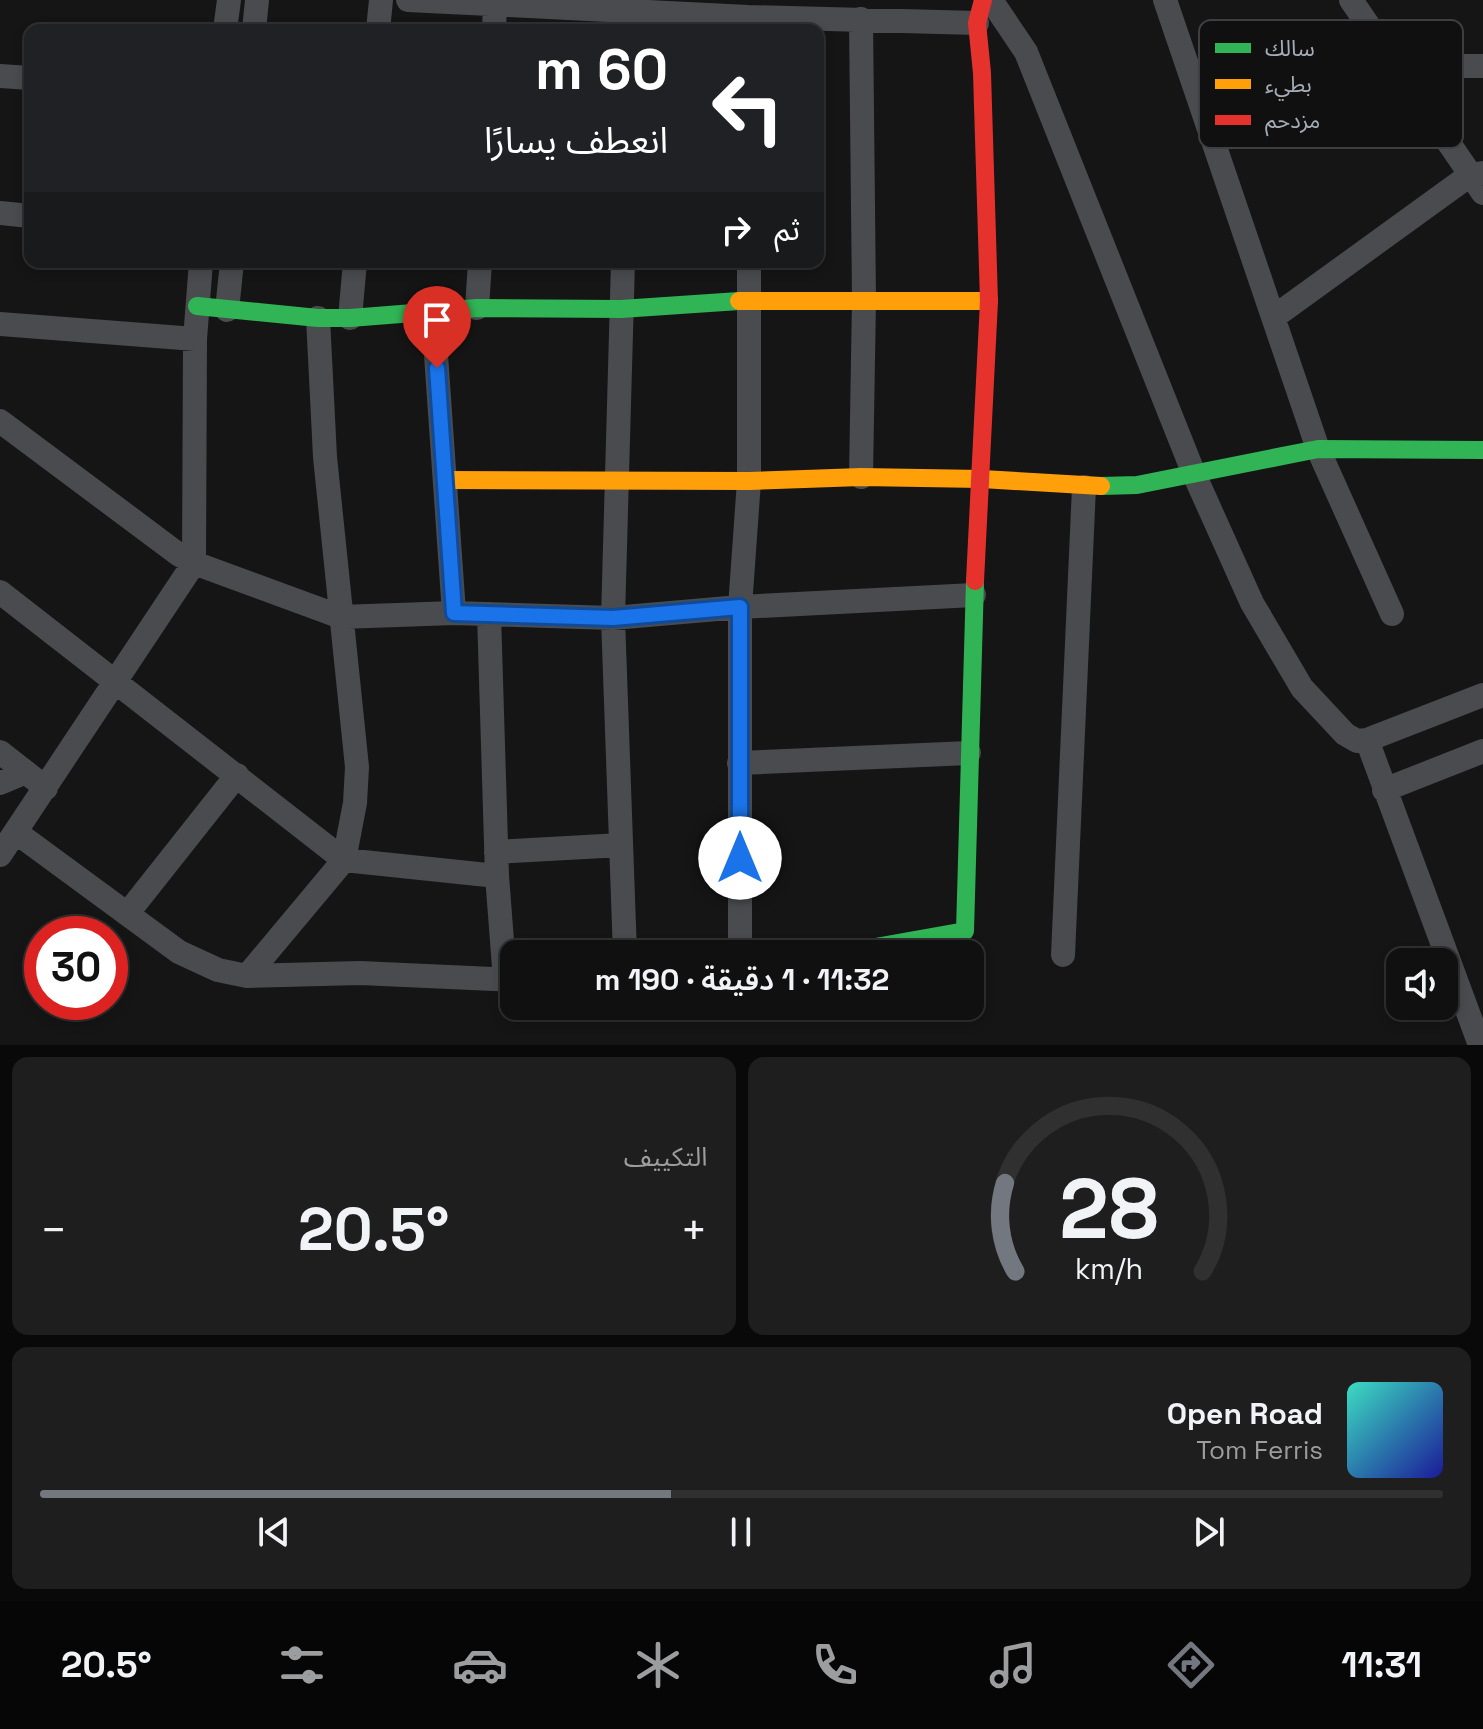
<!DOCTYPE html>
<html lang="ar">
<head>
<meta charset="utf-8">
<style>
  body { margin:0; font-family:"Space Grotesk","Noto Sans Arabic",sans-serif; background:#1e1e1e; color:#f1f3f6; direction:rtl; height:100vh; display:flex; flex-direction:column; font-size:30px; white-space:nowrap }
  * { box-sizing:border-box; margin:0 }
  p { font-size:26px; color:#9c9d9f }
  .icon { flex:none; width:44px; height:44px; fill:none; stroke:currentColor; stroke-width:2; stroke-linecap:round; stroke-linejoin:round }
  .map { position:relative; height:1045px; overflow:hidden; direction:ltr }
  .drawer { display:flex; flex-direction:column; gap:12px; padding:12px; background:#090909; flex:1 }
  .drawer>* { flex:none }
  .hud { position:absolute; left:24px; top:24px; width:800px; height:244px; border-radius:16px; box-shadow:0 4px 12px #0003,0 0 0 2px #303030; direction:rtl; background:#202124; color:#fff; overflow:hidden }
  .buttons { position:absolute; left:1386px; top:948px; display:grid; gap:16px }
  .buttons a { display:grid; place-items:center; width:72px; height:72px; border-radius:16px; background:#101010; box-shadow:0 4px 12px #0003,0 0 0 2px #303030; font-size:40px }
  .speed { position:absolute; left:24px; top:916px; display:flex; gap:16px; font-size:40px; font-weight:700; text-align:center }
  .speed>* { display:grid; place-content:center; width:104px; height:104px; border-radius:50%; background:#101010; box-shadow:0 4px 12px #0003,0 0 0 2px #303030; line-height:1 }
  .speed .limit { border:12px solid #d22; background:#fff; color:#111 }
  .pin { position:absolute; display:grid; place-items:center; width:68px; height:68px; color:#fff; margin:-82px -34px; border-radius:50% 50% 50% 0; rotate:-45deg; box-shadow:0 0 8px #0007 }
  .pin .icon { rotate:45deg }
  .me { position:absolute; width:88px; margin:-44px; rotate:0deg; stroke-linejoin:round; filter:drop-shadow(0 0 6px #0008) }
  .turn { display:flex; align-items:center; gap:28px; height:168px; padding:0 24px; font-size:36px }
  .turn .icon { width:104px; height:104px; stroke-width:2.5 }
  .turn b { display:block; font-size:56px; line-height:68px }
  .then { display:flex; align-items:center; height:76px; padding:0 24px; background:#0003; gap:16px; font-size:30px }
  .big { font-size:60px; font-weight:600; line-height:1.1 }
  .drawer .widget { flex:1; display:flex; flex-direction:column; justify-content:center; gap:12px; min-width:0; padding:0 28px; border-radius:16px; background:#1e1e1e }
  .drawer .dial { align-items:center; gap:0 }
  .dial svg { height:208px; overflow:visible; fill:none; stroke:#303030; stroke-width:7; stroke-linecap:round; text-anchor:middle }
  .dial text { fill:#f1f3f6; stroke:none }
  .song { display:flex; align-items:center; gap:24px }
  .cover { width:96px; height:96px; border-radius:12px; background:linear-gradient(135deg,hsl(170 70% 55%),hsl(240 70% 35%)) }
  .played { height:8px; border-radius:4px; background:linear-gradient(90deg,#73777f 45%,#303030 45%) }
  .keys { display:flex; justify-content:space-around; direction:ltr }
  .heat { display:flex; justify-content:space-between; align-items:center; font-size:44px; direction:ltr }
  .drawer .tiles { flex:1; display:grid; gap:12px; grid-template-columns:1fr 1fr }
  .widget:last-child { grid-column:span 2 }
  .trip { position:absolute; left:500px; top:940px; width:484px; height:80px; border-radius:16px; background:#101010; box-shadow:0 4px 12px #0003,0 0 0 2px #303030; font-weight:600; line-height:80px; text-align:center; direction:rtl }
  .menu { display:flex; height:128px; justify-content:space-around; align-items:center; background:#060606; color:#9c9d9f }
  .menu .icon { width:56px; height:56px }
  .menu .active { color:#73777f }
  .menu b { font-size:36px; color:#f1f3f6 }
  .map>svg:first-child { display:block }
  .lines { fill:none; stroke-linecap:round; stroke-linejoin:round }
  .street { stroke:#4a4b4e; stroke-width:24 }
  .fast { stroke:#30b455; stroke-width:18 }
  .slow { stroke:#ff9f0a; stroke-width:18 }
  .jam { stroke:#e5322d; stroke-width:18 }
  .route-casing { stroke:#114b97; stroke-width:20 }
  .route { stroke:#1a73e8; stroke-width:14 }
  .key { fill:#101011; stroke:#3d3f43; stroke-width:2 }
  .key-label { font-size:22px; fill:#a6acb7 }
</style>
</head>
<body>
<div class="map">
<svg width="1483" height="1045" viewBox="0 0 1483 1045">
  <rect width="100%" height="100%" fill="#151516"/>
  <g class="lines">
    <path class="street" d="M408 0 748 17 977 23
      M991 0 1026 52 1194 474 1252 603 1302 688 1345 734 1357 741 1367 740 1483 695
      M1165 0 1318 449 1392 614
      M1351 0 1483 193
      M861 19 864 300 861 477
      M225 30 229 0
      M254 30 257 0
      M378 30 381 0
      M494 30 495 5
      M1395 66H1483
      M0 76 30 78
      M0 213 30 216
      M623 262 613 618 625 954
      M477 308 480 262
      M227 310 232 262
      M433 312 454 613
      M1274 317 1470 175 1483 173
      M350 318 355 262
      M0 324 195 339
      M0 421 178 554 194 563 341 617 454 613 613 618 740 607 974 595
      M0 592 344 860 497 876 505 980
      M489 614 497 876
      M1367 740 1480 1045
      M0 752 46 788
      M739 763 969 753
      M0 783 26 772
      M1384 790 1483 751
      M17 833 179 952 218 970 247 976 360 973 514 980
      M496 852 621 845
      M0 855 194 563 195 339 201 262
      M127 914 237 775
      M740 954V607L749 481V262
      M1063 955 1084 487
      M247 976 344 860 355 803 357 767 325 457 318 318"/>
    <path class="fast" d="M197 306 318 318H350L477 308 621 309 739 301
      M1101 486 1137 485 1318 449 1483 450
      M836 954 965 931 975 581"/>
    <path class="slow" d="M739 301H989
      M445 480 749 481 861 477 982 479 1101 486"/>
    <path class="jam" d="M975 581 989 301 982 73 977 23 983 0"/>
  </g>
  <g class="lines">
    <defs>
      <path id="route" d="M437 368 454 613 613 618 740 607V858"/>
    </defs>
    <use href="#route" class="route-casing"/>
    <use href="#route" class="route"/>
  </g>
  <rect x="1199" y="20" width="264" height="128" rx="12" class="key"/>
  <rect x="1215" y="43" width="36" height="10" fill="#30b455"/>
  <rect x="1215" y="79" width="36" height="10" fill="#ff9f0a"/>
  <rect x="1215" y="115" width="36" height="10" fill="#e5322d"/>
  <g class="key-label">
    <text x="1265" y="56">سالك</text>
    <text x="1265" y="92">بطيء</text>
    <text x="1265" y="128">مزدحم</text>
  </g>
</svg>
<div class="buttons">
<a><svg class="icon" aria-label="sound" viewBox="0 0 24 24"><path d="M4 9h4l5-4v14l-5-4H4zM17 9q2 3 0 6"/></svg></a>
</div>
<div class="speed"><div class="limit">30</div></div>
<div class="pin" style="left:437px;top:368px;background:#d93025"><svg class="icon" aria-label="arrive" viewBox="0 0 24 24"><path d="M6 21V4h12l-3 4 3 4H6"/></svg></div>
<svg class="me" style="left:740px;top:858px" viewBox="-20 -20 40 40"><circle r="19" fill="#fff"/><path d="M0-13L10 11 0 6-10 11z" fill="#1a73e8"/></svg>
<div class="trip">11:32 · 1 دقيقة · 190 m</div>
<div class="hud">
<div class="turn"><svg class="icon" aria-label="left" viewBox="0 0 24 24"><path d="M17 20v-9H6M10 6l-5 5 5 5"/></svg><div><b>60 m</b>انعطف يسارًا</div></div>
<div class="then">ثم<svg class="icon" aria-label="right" viewBox="0 0 24 24"><path d="M7 20v-9h11M14 6l5 5-5 5"/></svg></div>
</div>
</div>
<section class="drawer">
<div class="tiles">
<div class="widget dial"><svg viewBox="0 0 100 80">
<path d="M14 69A42 42 0 1 1 86 69"/>
<path d="M14 69A42 42 0 0 1 10 35" stroke="#73777f"/>
<text x="50" y="56" font-size="32" font-weight="700">28</text>
<text x="50" y="72" font-size="11">km/h</text>
</svg></div>
<div class="widget"><p>التكييف</p>
<div class="heat"><a>−</a><b class="big">20.5°</b><a>+</a></div>
</div>
<div class="widget">
<div class="song"><i class="cover"></i><div><b>Open Road</b><p>Tom Ferris</p></div></div>
<div class="played"></div>
<div class="keys"><svg class="icon" aria-label="previous" viewBox="0 0 24 24"><path d="M18 5L8 12l10 7zM5 5v14"/></svg><svg class="icon" aria-label="pause" viewBox="0 0 24 24"><path d="M8 5v14M16 5v14"/></svg><svg class="icon" aria-label="next" viewBox="0 0 24 24"><path d="M6 5l10 7-10 7zM19 5v14"/></svg></div>
</div>
</div>
</section>
<nav class="menu">
<b>11:31</b>
<svg class="icon active" aria-label="directions" viewBox="0 0 24 24"><path d="M12 3l9 9-9 9-9-9zM9 14v-3h6M13 9l2 2-2 2"/></svg>
<svg class="icon" aria-label="music" viewBox="0 0 24 24"><path d="M9 18V5l10-2v13"/><circle cx="6" cy="18" r="3"/><circle cx="16" cy="16" r="3"/></svg>
<svg class="icon" aria-label="phone" viewBox="0 0 24 24"><path d="M5 4h4l2 5-3 2q2 4 5 5l2-3 5 2v4C11 20 4 13 5 4z"/></svg>
<svg class="icon" aria-label="climate" viewBox="0 0 24 24"><path d="M12 3v18M4 7l16 10M4 17L20 7"/></svg>
<svg class="icon" aria-label="car" viewBox="0 0 24 24"><path d="M5 17H2v-5l4-1 3-4h7l3 4 3 1v5h-3M9 17h6M6 11h13"/><circle cx="7" cy="17" r="2"/><circle cx="17" cy="17" r="2"/></svg>
<svg class="icon" aria-label="filters" viewBox="0 0 24 24"><path d="M4 7h16M4 17h16"/><circle cx="9" cy="7" r="2"/><circle cx="15" cy="17" r="2"/></svg>
<b>20.5°</b>
</nav>
</body>
</html>
